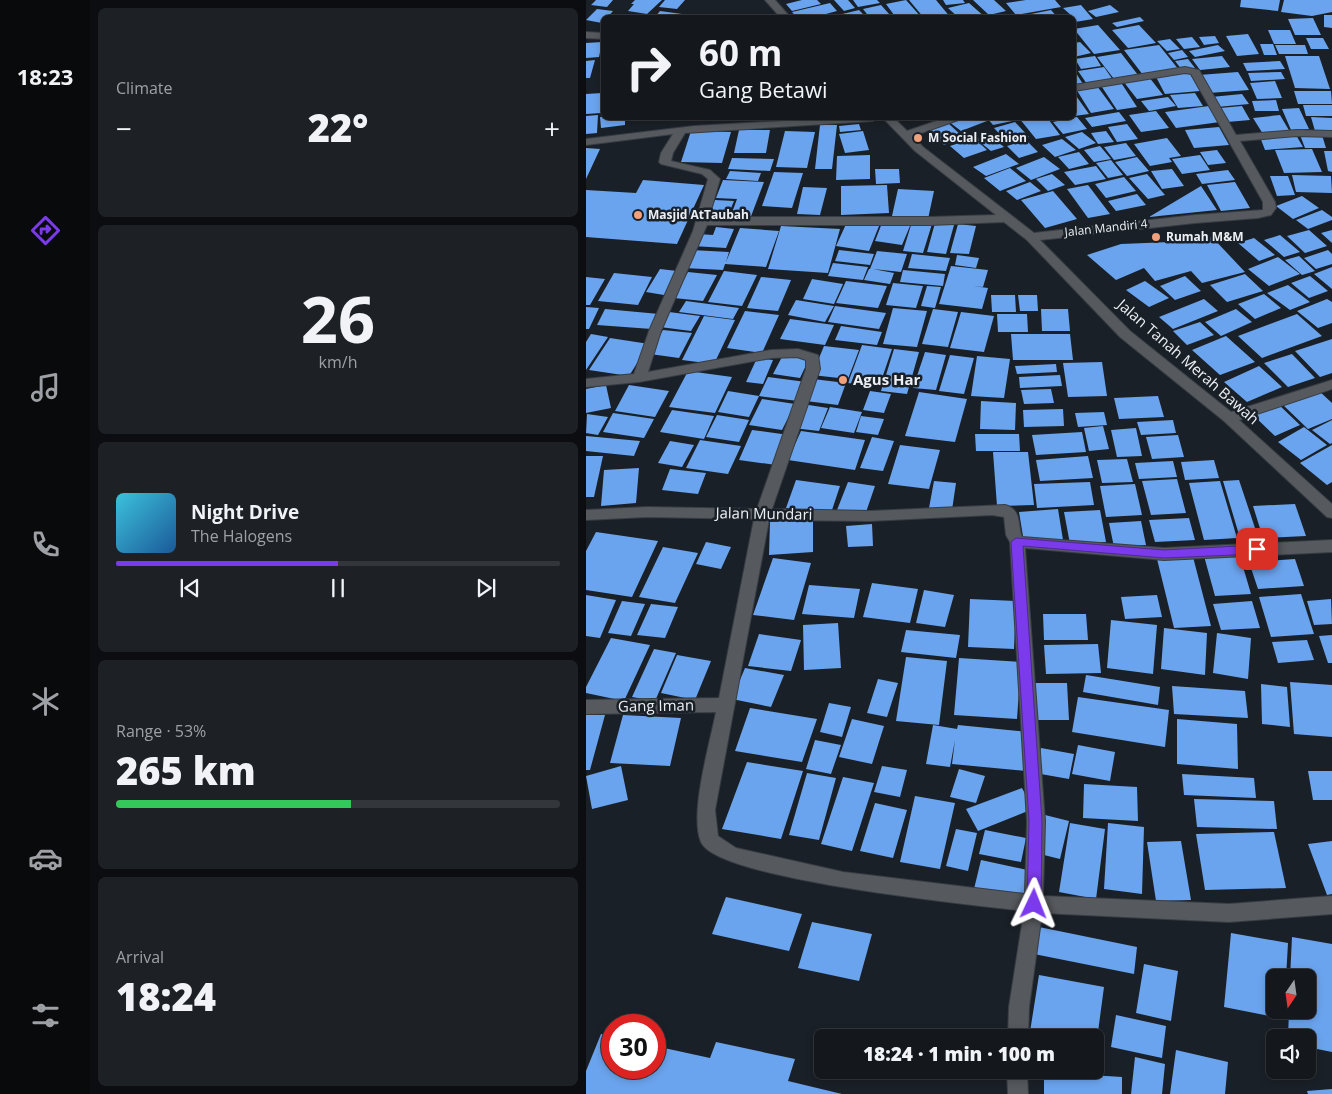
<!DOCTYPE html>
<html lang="en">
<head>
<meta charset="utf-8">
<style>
  body { margin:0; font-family:"Open Sans",sans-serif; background:#1d2126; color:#f1f3f6; height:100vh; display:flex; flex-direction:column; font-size:19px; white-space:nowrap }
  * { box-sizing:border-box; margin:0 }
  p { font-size:16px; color:#9da0a4 }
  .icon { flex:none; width:28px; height:28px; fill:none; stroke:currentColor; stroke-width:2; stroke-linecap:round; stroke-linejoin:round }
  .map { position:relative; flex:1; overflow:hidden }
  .sheet { display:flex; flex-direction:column; gap:8px; padding:8px; background:#0b0d10; width:496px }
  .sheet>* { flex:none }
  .banner { position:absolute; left:15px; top:15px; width:475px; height:105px; border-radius:8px; box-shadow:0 2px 8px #0003,0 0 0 1px #33373b; background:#14181d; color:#f1f3f6; overflow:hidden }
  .needle { width:32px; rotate:193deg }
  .tools { position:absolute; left:680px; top:969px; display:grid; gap:10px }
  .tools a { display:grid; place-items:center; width:50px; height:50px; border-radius:8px; background:#14181d; box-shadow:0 2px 8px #0003,0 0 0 1px #33373b; font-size:25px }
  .speed { position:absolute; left:15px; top:1014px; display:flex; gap:10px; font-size:25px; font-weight:700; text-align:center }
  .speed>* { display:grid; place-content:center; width:65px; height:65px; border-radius:50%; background:#14181d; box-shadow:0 2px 8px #0003,0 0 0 1px #33373b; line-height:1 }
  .speed .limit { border:8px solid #d22; background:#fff; color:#111 }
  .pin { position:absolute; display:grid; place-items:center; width:42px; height:42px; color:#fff; margin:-21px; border-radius:10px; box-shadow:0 2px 8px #0006 }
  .me { position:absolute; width:55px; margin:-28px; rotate:2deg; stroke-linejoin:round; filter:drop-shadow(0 0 4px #0008) }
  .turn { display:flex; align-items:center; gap:18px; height:105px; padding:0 15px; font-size:22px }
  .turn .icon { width:65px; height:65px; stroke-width:2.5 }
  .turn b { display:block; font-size:35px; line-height:42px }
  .big { font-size:38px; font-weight:800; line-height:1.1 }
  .sheet .widget { flex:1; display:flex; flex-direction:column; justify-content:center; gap:8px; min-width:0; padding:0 18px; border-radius:8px; background:#1d2126 }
  .sheet .dial { align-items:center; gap:0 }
  .dial b { font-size:65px; line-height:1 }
  .song { display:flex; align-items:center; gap:15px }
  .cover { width:60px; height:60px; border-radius:8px; background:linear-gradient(135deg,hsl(190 70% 55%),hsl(210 70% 35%)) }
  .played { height:5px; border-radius:2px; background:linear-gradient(90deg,#7c3aed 50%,#33373b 50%) }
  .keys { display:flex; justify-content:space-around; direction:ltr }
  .heat { display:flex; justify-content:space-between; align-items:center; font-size:28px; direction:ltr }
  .charge { height:8px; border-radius:4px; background:linear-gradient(90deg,#34c759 53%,#33373b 0) }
  .trip { position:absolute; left:228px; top:1029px; width:290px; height:50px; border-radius:8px; background:#14181d; box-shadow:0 2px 8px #0003,0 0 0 1px #33373b; font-weight:800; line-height:50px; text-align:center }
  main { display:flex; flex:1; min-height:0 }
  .tabs { display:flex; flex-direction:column; width:90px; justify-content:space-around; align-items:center; background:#080a0c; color:#9da0a4 }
  .tabs .icon { width:35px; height:35px }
  .tabs .current { color:#7c3aed }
  .tabs b { font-size:22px; color:#f1f3f6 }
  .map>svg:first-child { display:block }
  .building { fill:#6ba4ee }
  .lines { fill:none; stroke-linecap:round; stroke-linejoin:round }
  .minor-casing { stroke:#373d44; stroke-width:2 }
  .minor { fill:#56595d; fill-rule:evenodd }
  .route { fill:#7c3aed; stroke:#51269a }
  .poi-dot { fill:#f1a17c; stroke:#1a2027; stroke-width:2 }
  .labels { text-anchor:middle; stroke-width:5; stroke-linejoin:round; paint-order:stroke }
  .far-poi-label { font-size:12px; font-weight:bold; fill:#ecf0f5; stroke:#1a2027; text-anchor:start }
  .far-street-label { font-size:12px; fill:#ecf0f5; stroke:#1a2027 }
  .street-label { font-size:15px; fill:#ecf0f5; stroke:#1a2027 }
  .poi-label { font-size:15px; font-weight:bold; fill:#ecf0f5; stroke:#1a2027; text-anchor:start }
</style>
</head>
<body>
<main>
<nav class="tabs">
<b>18:23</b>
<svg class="icon current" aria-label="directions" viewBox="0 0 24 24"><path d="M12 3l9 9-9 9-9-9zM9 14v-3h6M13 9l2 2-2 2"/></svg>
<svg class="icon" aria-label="music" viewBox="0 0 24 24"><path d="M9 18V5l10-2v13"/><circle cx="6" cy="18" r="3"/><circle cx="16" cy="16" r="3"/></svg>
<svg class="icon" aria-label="phone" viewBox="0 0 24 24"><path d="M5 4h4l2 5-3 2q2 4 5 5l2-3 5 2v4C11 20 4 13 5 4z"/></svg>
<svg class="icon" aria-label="climate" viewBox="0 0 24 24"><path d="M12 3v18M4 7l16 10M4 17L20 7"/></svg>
<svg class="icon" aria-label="car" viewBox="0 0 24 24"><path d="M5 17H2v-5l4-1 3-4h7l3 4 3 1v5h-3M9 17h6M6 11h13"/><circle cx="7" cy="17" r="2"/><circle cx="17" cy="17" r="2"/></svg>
<svg class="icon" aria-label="filters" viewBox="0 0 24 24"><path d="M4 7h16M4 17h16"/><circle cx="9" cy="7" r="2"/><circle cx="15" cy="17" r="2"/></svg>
</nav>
<section class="sheet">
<div class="widget"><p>Climate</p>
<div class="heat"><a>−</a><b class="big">22°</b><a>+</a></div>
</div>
<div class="widget dial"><b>26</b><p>km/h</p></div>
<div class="widget">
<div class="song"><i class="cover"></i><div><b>Night Drive</b><p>The Halogens</p></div></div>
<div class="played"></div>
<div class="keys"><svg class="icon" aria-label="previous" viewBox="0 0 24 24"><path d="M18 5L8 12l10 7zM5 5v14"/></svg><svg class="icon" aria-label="pause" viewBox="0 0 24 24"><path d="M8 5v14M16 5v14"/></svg><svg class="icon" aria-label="next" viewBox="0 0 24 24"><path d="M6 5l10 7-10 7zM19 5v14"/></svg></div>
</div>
<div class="widget"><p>Range · 53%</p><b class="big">265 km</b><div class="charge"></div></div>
<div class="widget"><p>Arrival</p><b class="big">18:24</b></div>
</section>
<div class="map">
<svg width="746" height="1094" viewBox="0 0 746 1094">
  <rect width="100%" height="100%" fill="#1a2027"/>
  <path class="building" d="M10 0H27L21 7 5 5Z
    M49 0H76L61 14 42 11 48 4H45Z
    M79 0H99L91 9 73 7Z
    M216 0H231L235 4 206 11 200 4Z
    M248 0H262L269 8 258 11Z
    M267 0H291L294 3 272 7Z
    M320 0 336 18H299L308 15 300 4Z
    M323 0H350L365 18H338Z
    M357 0H377L379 3 360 5Z
    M387 0H408L420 11 403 15Z
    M440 0H469L475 7 430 15 420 3Z
    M655 0H694L692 11 654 7Z
    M698 0H746V12L726 16 695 12Z
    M244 3 251 11 225 18H211L206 12Z
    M383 3 400 18H373L362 8Z
    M295 5 304 15 284 18 277 9Z
    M495 5 507 19 489 22 488 18 477 8Z
    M524 5 533 12 510 17 502 11Z
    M11 9 27 11 21 18H18L16 23 0 20Z
    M273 10 279 16 250 18 248 16Z
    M465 10 472 18H448L445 14Z
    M74 11 96 14 93 18H68Z
    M738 15H746V28L738 27Z
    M554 17 558 21 531 27 526 23Z
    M727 18 735 35H709L702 19Z
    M512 25 534 50 508 54 488 29Z
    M553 25 570 43 542 48 526 30Z
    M682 30H704L710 44H688Z
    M662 34 673 54 651 56 640 36Z
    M629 36 633 43 618 45 613 37Z
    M606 37 614 47 598 49 590 39Z
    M720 38H737L743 49H725Z
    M584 39 594 49 581 51 571 41Z
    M16 42 13 57 0 58V43Z
    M494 42 505 53 488 57V43Z
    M674 44H687L691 55H678Z
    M573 45 593 70 557 75 538 50Z
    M632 45 639 51 609 57 603 51Z
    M689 45H719L722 54H693Z
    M596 50 602 57 588 60 582 53Z
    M535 53 552 75 528 79 511 57Z
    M509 56 515 66 495 69 489 59Z
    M636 56 644 67 614 70 606 59Z
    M699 56H733L744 89 709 88Z
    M602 59 609 68 596 70 589 61Z
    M9 60 4 78H0V61Z
    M694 61 699 69 661 71 657 63Z
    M518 67 527 80 501 84 492 71Z
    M488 70 497 84 488 85Z
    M603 72 614 91 579 94 569 75Z
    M652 72 663 90 623 93 613 75Z
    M695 72 699 79 665 81 662 73Z
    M563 77 577 95 551 99 537 81Z
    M534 81 551 107 531 110 514 84Z
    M689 81 696 98 671 99 664 83Z
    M511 86 528 109 505 113 490 89Z
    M708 91H745L746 104H712Z
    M16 93 15 113 0 114V94Z
    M488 93 503 114 488 116Z
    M609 93 617 106 592 108 584 95Z
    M656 94 663 104 631 107 625 97Z
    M582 97 590 106 563 111 555 101Z
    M690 100 693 111H669L666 101Z
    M717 105H746V116H720Z
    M623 106 634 122 590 128 579 112Z
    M656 106 664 120 641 122 634 108Z
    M713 108 723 129 705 130 696 109Z
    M570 111 583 128 555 132 543 115Z
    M533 112 540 121 506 127 499 118Z
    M12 115 11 133 0 134V116Z
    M694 115 704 132 677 134 667 118Z
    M14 117 39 118V125L15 128Z
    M491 117 501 129 477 134 467 122Z
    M725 117 746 118V131H729Z
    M371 118H396L401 121 375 131 362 121Z
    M401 118H429L431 120 407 125Z
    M433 118H474L463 120 474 135 450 139Z
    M361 122 378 138 358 145 341 129Z
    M429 122 443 137 421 142 408 128Z
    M273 124 275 130 254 132 253 126Z
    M541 124 552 139 531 142 522 127Z
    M234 125H251L246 169H229Z
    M633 127 643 145 608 148 599 130Z
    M153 130H184L180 153H148Z
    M105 131 145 132 136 163 95 162Z
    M199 131 229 132 221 168 190 167Z
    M277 131 283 150 259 153 253 134Z
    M520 131 528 142 512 144 505 133Z
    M496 132 510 143 493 149 479 137Z
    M403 134 418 147 405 151 390 139Z
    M710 135 717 147 679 150 674 137Z
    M714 135H736L740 148H719Z
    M388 138 401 150 378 158 364 146Z
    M581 138 595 156 583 158 586 162 564 166 548 144Z
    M476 139 490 150 469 157 456 145Z
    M440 140 452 152 433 158 421 146Z
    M540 143 550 156 528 160 518 147Z
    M514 146 525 159 508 162 498 150Z
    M0 148 14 149 0 179Z
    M726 149 736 172 698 173 689 150Z
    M631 150 640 163 622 165 614 152Z
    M738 151H746V172L742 171Z
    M493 152 503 164 483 169 472 157Z
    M420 154 433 164 400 176 387 167Z
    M284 155V179L250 180 251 156Z
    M614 155 624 170 596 174 586 159Z
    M458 157 474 169 445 180 430 168Z
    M551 157 563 171 541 176 529 162Z
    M146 158 188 159 184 171 142 169Z
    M525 160 537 175 522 178 510 163Z
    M510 166 520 179 489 185 478 172Z
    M424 168 440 181 414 191 398 178Z
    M289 169H313L314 183 290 184Z
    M586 169 598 186 576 189 565 171Z
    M642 170 649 180 616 184 610 174Z
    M144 171 175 173 172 181 140 179Z
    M188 172 217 173 206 208 176 206Z
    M466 174 479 185 462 191 450 179Z
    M561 174 579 195 562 199 543 178Z
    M706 175 745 176 746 193 710 192Z
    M684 176H702L709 195 691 196Z
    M538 177 550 191 520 198 509 184Z
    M57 180 118 185 91 244 0 237V190L50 193Z
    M137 180 178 182 164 219 144 218 151 199 130 198Z
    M444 182 455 191 431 200 420 191Z
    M649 182 664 208 635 211 621 185Z
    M301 185 303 213 255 215V186Z
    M502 185 524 214 502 218 481 189Z
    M615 186 631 210 563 217Z
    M217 187 241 188 234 215 211 214Z
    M312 189 348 191 342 219 306 216Z
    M467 191 491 219 459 228 435 200Z
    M551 194 560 205 530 211 522 201Z
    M716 196 733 208 707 219 690 206Z
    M129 200 148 201 140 220 121 219Z
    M736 210 746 217V220L722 229 710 220Z
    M261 222 293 226 283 251 250 246Z
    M326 222 346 224 337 253 317 251Z
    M296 223 324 226 316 245 289 241Z
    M349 223 368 225 360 254 341 252Z
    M372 224 390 226 383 254 364 253Z
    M195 226 254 229 242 273 182 269Z
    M130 227 148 229 140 248 107 246 112 234 127 235Z
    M154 228 193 231 180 267 139 264 137 270 98 268 105 250 143 252 140 262Z
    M723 230 741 246 719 253 701 236Z
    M746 230V243L735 233Z
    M694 235 714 252 698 257 678 240Z
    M626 237 659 272 616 283 605 271 569 281 558 268 530 280 501 255 535 244 584 242Z
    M668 238 689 255 673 261 652 243Z
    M253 250 288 254 284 265 249 261Z
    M742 250 746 254V264L730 269 718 258Z
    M291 251 321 254 315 272 287 269 308 273 304 284 278 280 283 269H284Z
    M326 254 364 258 360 271 322 268Z
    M371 255 393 258 390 268 369 265Z
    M713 256 729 271 716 275 699 260Z
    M692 257 714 274 683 286 662 269Z
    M247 263 282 267 277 280 242 276Z
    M365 266 402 270 397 287 387 286 402 288 396 309 353 304Z
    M746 267V289L728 274Z
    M74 269 91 271 78 295 60 292Z
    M317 270 359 274 357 286 314 282Z
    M138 271 171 275 156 306 122 302Z
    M102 272 131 275 117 301 88 298Z
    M28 273 66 277 52 305 12 301Z
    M659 274 677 291 641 302 624 285Z
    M599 276 615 291 589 300 574 286Z
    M724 276 742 291 723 298 705 283Z
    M0 277 19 279 4 305H0Z
    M175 277 205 280 192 311 161 308Z
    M226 279 257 284 248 304 217 299Z
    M260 281 301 286 292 308 250 303Z
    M559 281 583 298 563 307 540 290Z
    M307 283 337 286 330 308 300 305Z
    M702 285 724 302 704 310 681 293Z
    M341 286 355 287 349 308 335 306Z
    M678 294 695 308 669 319 652 304Z
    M405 295H429L430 312H406Z
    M432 295H451L452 311H434Z
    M618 299 632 311 587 329 573 317Z
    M741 299 746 302V323L732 328 711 311Z
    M210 300 248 306 239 322 202 315Z
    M100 301 153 308 147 319 93 312Z
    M249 306 300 313 293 329 242 322Z
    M0 307 13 308 3 329H0Z
    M307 308 341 311 331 347 297 344Z
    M19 309 73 314 66 329 11 325Z
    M347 309 372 312 362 347 336 344Z
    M455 309H482L484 331H456Z
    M650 309 666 322 635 336 619 322Z
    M159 311 193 315 176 353 141 348Z
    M83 312 114 316 105 331 74 327Z
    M375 312 408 316 398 352 364 348Z
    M411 314H441L442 332H412Z
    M711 314 736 336 676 358 652 336Z
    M118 316 149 320 128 364 96 360Z
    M204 319 248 325 239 345 194 339Z
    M614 322 628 335 601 345 587 331Z
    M255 326 296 332 291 345 249 340Z
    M77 330 106 333 93 358 64 354Z
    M5 334 22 337 0 370V342Z
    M425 334H484L487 360H427Z
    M640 336 669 362 634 375 606 350Z
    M24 338 63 344 43 376 3 370Z
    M746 339V373L734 377 709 351Z
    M276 345 306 349 293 387 262 383Z
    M238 346 273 350 262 379 226 375Z
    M308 349 333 352 321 394 295 391Z
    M339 352 360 355 350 390 327 388Z
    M706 354 729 378 702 387 678 363Z
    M197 355 223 359 214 378 187 374Z
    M364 355 388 358 378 394 353 391Z
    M391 356 424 359 418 398 385 396Z
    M171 358 187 360 177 384 160 382Z
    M516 362 521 396 482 397 477 363Z
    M470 364 471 372 431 374 429 366Z
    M673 366 696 387 661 402 638 382Z
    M102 371 146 377 129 413 83 407Z
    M474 375 476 386 434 388 433 377Z
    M182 377 220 382 212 401 173 396Z
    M227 379 260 383 252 405 220 401Z
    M20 385 25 408 0 413V389Z
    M43 385 83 391 69 417 29 411Z
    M465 389 468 403 438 404 435 390Z
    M732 390 746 403V419L722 429 696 404Z
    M142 391 173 396 163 417 132 412Z
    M284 391 305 394 298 413 277 410Z
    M333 392 381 399 369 442 319 436Z
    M572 396 578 417 533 419 528 398Z
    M176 399 209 404 196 430 163 425Z
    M395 401 430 403 429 430 394 429Z
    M691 403 714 425 689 436 665 413Z
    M216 404 242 408 233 431 207 428Z
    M244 407 276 412 268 433 235 428Z
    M477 409 478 426 438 427 437 410Z
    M86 410 128 416 118 439 74 432Z
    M518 412 521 425 492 427 489 413Z
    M27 413 68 419 58 438 17 432Z
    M1 414 22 417 12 435 0 433Z
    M131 415 163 420 153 442 120 437Z
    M275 416 298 419 292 435 270 432Z
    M587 420 590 433 555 435 551 422Z
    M746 420V443L744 444 726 430Z
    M517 426 523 449 503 451 498 428Z
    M718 427 741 445 715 460 692 442Z
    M550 428 556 456 531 457 525 430Z
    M166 430 203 435 190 465 153 460Z
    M215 431 279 440 269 470 202 460Z
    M496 432 500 452 450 455 446 435Z
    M389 434H433L434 451H390Z
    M592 435 598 457 566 459 560 437Z
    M0 436 54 441 48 456 0 451Z
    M286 437 308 441 297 471 274 468Z
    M114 440 155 446 142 474 100 468Z
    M84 441 108 445 96 467 72 463Z
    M314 445 354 450 343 489 302 484Z
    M746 445V482L741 485 714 463Z
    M407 452H442L448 505 411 506Z
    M0 456H17L8 497H0Z
    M502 456 507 478 454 481 450 460Z
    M541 459 547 482 516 483 511 460Z
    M628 460 633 478 599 480 595 462Z
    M587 461 591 477 553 479 549 463Z
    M53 468 50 503 15 506 18 470Z
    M84 469 120 473 112 494 76 490Z
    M591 479 600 513 565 515 556 481Z
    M210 480 254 486 245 513 200 508Z
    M653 480 672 537 654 538 637 481Z
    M348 481 370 483 366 510 343 508Z
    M634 481 651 538 618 540 603 483Z
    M262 482 289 486 279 515 251 510Z
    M504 482 508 505 451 508 448 484Z
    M549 484 556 515 520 517 514 486Z
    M709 504 720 536 677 538 667 506Z
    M472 509 477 540 438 542 433 512Z
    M514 510 520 542 484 544 478 512Z
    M603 518 609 540 569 542 563 520Z
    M227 519V552L183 555 184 522Z
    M555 521 560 545 528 547 523 523Z
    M286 524 287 546 262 547 260 526Z
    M10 532 72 541 46 597 0 590V551Z
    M120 542 145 547 135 569 110 564Z
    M77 547 112 553 89 603 53 597Z
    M653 553 665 594 629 596 618 556Z
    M607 557 625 626 588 628 571 559Z
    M187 558 225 563 208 620 167 615Z
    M709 559 718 586 672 589 663 562Z
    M286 583 332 589 324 623 277 617Z
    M223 585 274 589 268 618 216 614Z
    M338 590 368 595 359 627 330 623Z
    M715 594 728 634 685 637 673 597Z
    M0 595 30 600 14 638 0 636Z
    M571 595 576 617 539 619 535 597Z
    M384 599 430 601 428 649 382 647Z
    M745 599 746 624 728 625 721 601Z
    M36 601 59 604 45 636 22 633Z
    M666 601 674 628 635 630 627 604Z
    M65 604 92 607 79 638 51 635Z
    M457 614H500L502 640H458Z
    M525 620 571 625 567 674 521 668Z
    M252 623 255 668 218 670 217 625Z
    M578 628 621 633 619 675 575 669Z
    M320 630 374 635 370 658 315 652Z
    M631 633 665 638 662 679 627 673Z
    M173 634 215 640 205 671 162 666Z
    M746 635V663H742L733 636Z
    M25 638 64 645 38 701 0 693V687Z
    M721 640 728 660 692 663 686 642Z
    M512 644 515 673 460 674 458 645Z
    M68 649 90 653 69 701 46 697Z
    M91 655 125 661 109 700 75 693Z
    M320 657 361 661 353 725 310 721Z
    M373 658 435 662 431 719 368 715Z
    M159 668 198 675 185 707 146 699Z
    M500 675 574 687 572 705 497 692Z
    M292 679 312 683 301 717 281 713Z
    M704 682 746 685V737L708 734Z
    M449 683H481L483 720H451Z
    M675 684 701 687 704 727 676 724Z
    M586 686 659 691 662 718 588 714Z
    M492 697 583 710 579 747 486 732Z
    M243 703 265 707 256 737 234 732Z
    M164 708 231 719 216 762 149 751Z
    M0 715H19L4 770H0Z
    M37 715 95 718 84 766 24 763Z
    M266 719 298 726 286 764 253 757Z
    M591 719 651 724 652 769 591 764Z
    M347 725 371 729 372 725 443 732 440 771 366 764 369 740 364 767 340 764Z
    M229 740 255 745 245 774 220 769Z
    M492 745 529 752 524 781 486 774Z
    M455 748 488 754 483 779 449 773Z
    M161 762 217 771 195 839 136 829Z
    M35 766 42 800 6 809 0 776Z
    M296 766 321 770 314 797 288 792Z
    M373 769 399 776 390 803 364 797Z
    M722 771H746V800H727Z
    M221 773 250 778 233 840 203 835Z
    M596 774 668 778 670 798 598 795Z
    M257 777 288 783 266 851 235 844Z
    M498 784 551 787 552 821 497 818Z
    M436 788 447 809 392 831 380 809Z
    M329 796 369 803 354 869 314 862Z
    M608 799 688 801 691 829 611 827Z
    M289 803 321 810 307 858 274 851Z
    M459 815 483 821 474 859 450 853Z
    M484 823 519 829 510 899 473 892Z
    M522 823 558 827 556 894 518 889Z
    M370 829 391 833 382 871 360 866Z
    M399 830 440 838 435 862 393 854Z
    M688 832 700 888 619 890 610 834Z
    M595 841 605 900 570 901 561 842Z
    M746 841V894L741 895 722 844Z
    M395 860 446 871 440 899 388 889Z
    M140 897 216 914 203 951 126 934Z
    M226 922 286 934 273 981 212 968Z
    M453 927 551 947 548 974 448 954Z
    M645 933 702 943 700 978H689V1010H698V1019L638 1007Z
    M706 937 746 944V1052L721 1047V1038H702L703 1010H721V978H704Z
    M558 964 592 971 585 1021 550 1013Z
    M453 975 518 987 510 1047 509 1038H443Z
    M530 1015 580 1026 576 1058 525 1047Z
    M15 1034 26 1036V1068H69V1046L124 1058 130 1042 209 1059 202 1081 256 1094H0V1071Z
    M590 1050 642 1062 639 1094H584Z
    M549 1057 579 1064 576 1094H545Z
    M458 1072 536 1077V1094H458Z
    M746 1089V1094H722L721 1091Z"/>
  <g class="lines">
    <defs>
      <path id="minor" d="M179 0H189L205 18H195Z
        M0 32 18 33V39L0 38Z
        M599 67 613 70 650 135 711 130 746 131V137L711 136 654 141 689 202 690 208 685 215 672 218 609 223 454 240 544 331 645 412 746 380V389L653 420 746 504V518L741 517 638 421 534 337 441 240 418 222 344 225H121L75 331 62 372 185 350 212 349 232 355 234 369 186 509 284 511 419 505C436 510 431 523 436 537L578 548 746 540V552L578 560 439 548 459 821 457 896 643 904 746 896V914L643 922 456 913 443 1007 442 1038H422L423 1007 438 911C390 905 131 880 115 842 103 814 124 743 130 712L0 714V700L133 698 168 519 61 517 0 520V510L61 507 171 509 220 369V360L211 357 185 358 53 382 0 387V379L48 374 63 331 107 231 122 179 116 174 75 164 73 162 75 153 87 134 0 145V139L108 126 250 118H292L287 121 99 133 87 153 85 161 124 170 134 179 123 217H344L410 215 329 151 297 118H308L321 131 359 118H373L372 120 327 136 337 147 448 233 609 215 677 210V202L605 74 599 73 488 91V85ZM406 515 418 517 420 535 424 542 441 821 439 894 257 872 150 848 132 836 129 810 183 520 284 521Z
        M421 1070H441L442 1094H422Z"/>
    </defs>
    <use href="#minor" class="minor-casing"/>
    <use href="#minor" class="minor"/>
  </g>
  <path class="route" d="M430 538 578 550 671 545 677 549 671 554 578 558 437 546 456 821 455 904 453 909 448 910 443 909 441 904 443 821 425 542Z"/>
  <g class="poi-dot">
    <circle cx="332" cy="138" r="5"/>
    <circle cx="52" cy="215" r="5"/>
    <circle cx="570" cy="237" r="5"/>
    <circle cx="257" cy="380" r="5"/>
  </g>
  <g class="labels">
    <g class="far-poi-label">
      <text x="342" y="142">M Social Fashion</text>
      <text x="62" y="219">Masjid AtTaubah</text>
      <text x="580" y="241">Rumah M&amp;M</text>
    </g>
    <g class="far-street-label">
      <text transform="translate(520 228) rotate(-6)" y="4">Jalan Mandiri 4</text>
    </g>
    <g class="street-label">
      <text transform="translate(602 362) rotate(41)" y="5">Jalan Tanah Merah Bawah</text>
      <text transform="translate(178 514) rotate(1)" y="5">Jalan Mundari</text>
      <text transform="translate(70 706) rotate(-1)" y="5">Gang Iman</text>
    </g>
    <g class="poi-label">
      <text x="267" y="385">Agus Har</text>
    </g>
  </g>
</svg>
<div class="tools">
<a><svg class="needle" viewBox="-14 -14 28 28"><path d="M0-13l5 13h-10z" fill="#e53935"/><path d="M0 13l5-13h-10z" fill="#9da0a4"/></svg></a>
<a><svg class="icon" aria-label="sound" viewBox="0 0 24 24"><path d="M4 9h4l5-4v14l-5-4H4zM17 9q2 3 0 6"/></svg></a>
</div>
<div class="speed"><div class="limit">30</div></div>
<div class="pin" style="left:671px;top:549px;background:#d93025"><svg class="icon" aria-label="arrive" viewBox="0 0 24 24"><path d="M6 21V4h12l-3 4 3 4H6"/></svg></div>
<svg class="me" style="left:448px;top:904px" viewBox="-20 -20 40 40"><path d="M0-17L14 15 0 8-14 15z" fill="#7c3aed" stroke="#fff" stroke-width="4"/></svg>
<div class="trip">18:24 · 1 min · 100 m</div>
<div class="banner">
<div class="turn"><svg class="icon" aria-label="right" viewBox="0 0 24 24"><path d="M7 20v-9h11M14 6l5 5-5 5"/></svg><div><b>60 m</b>Gang Betawi</div></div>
</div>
</div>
</main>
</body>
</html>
